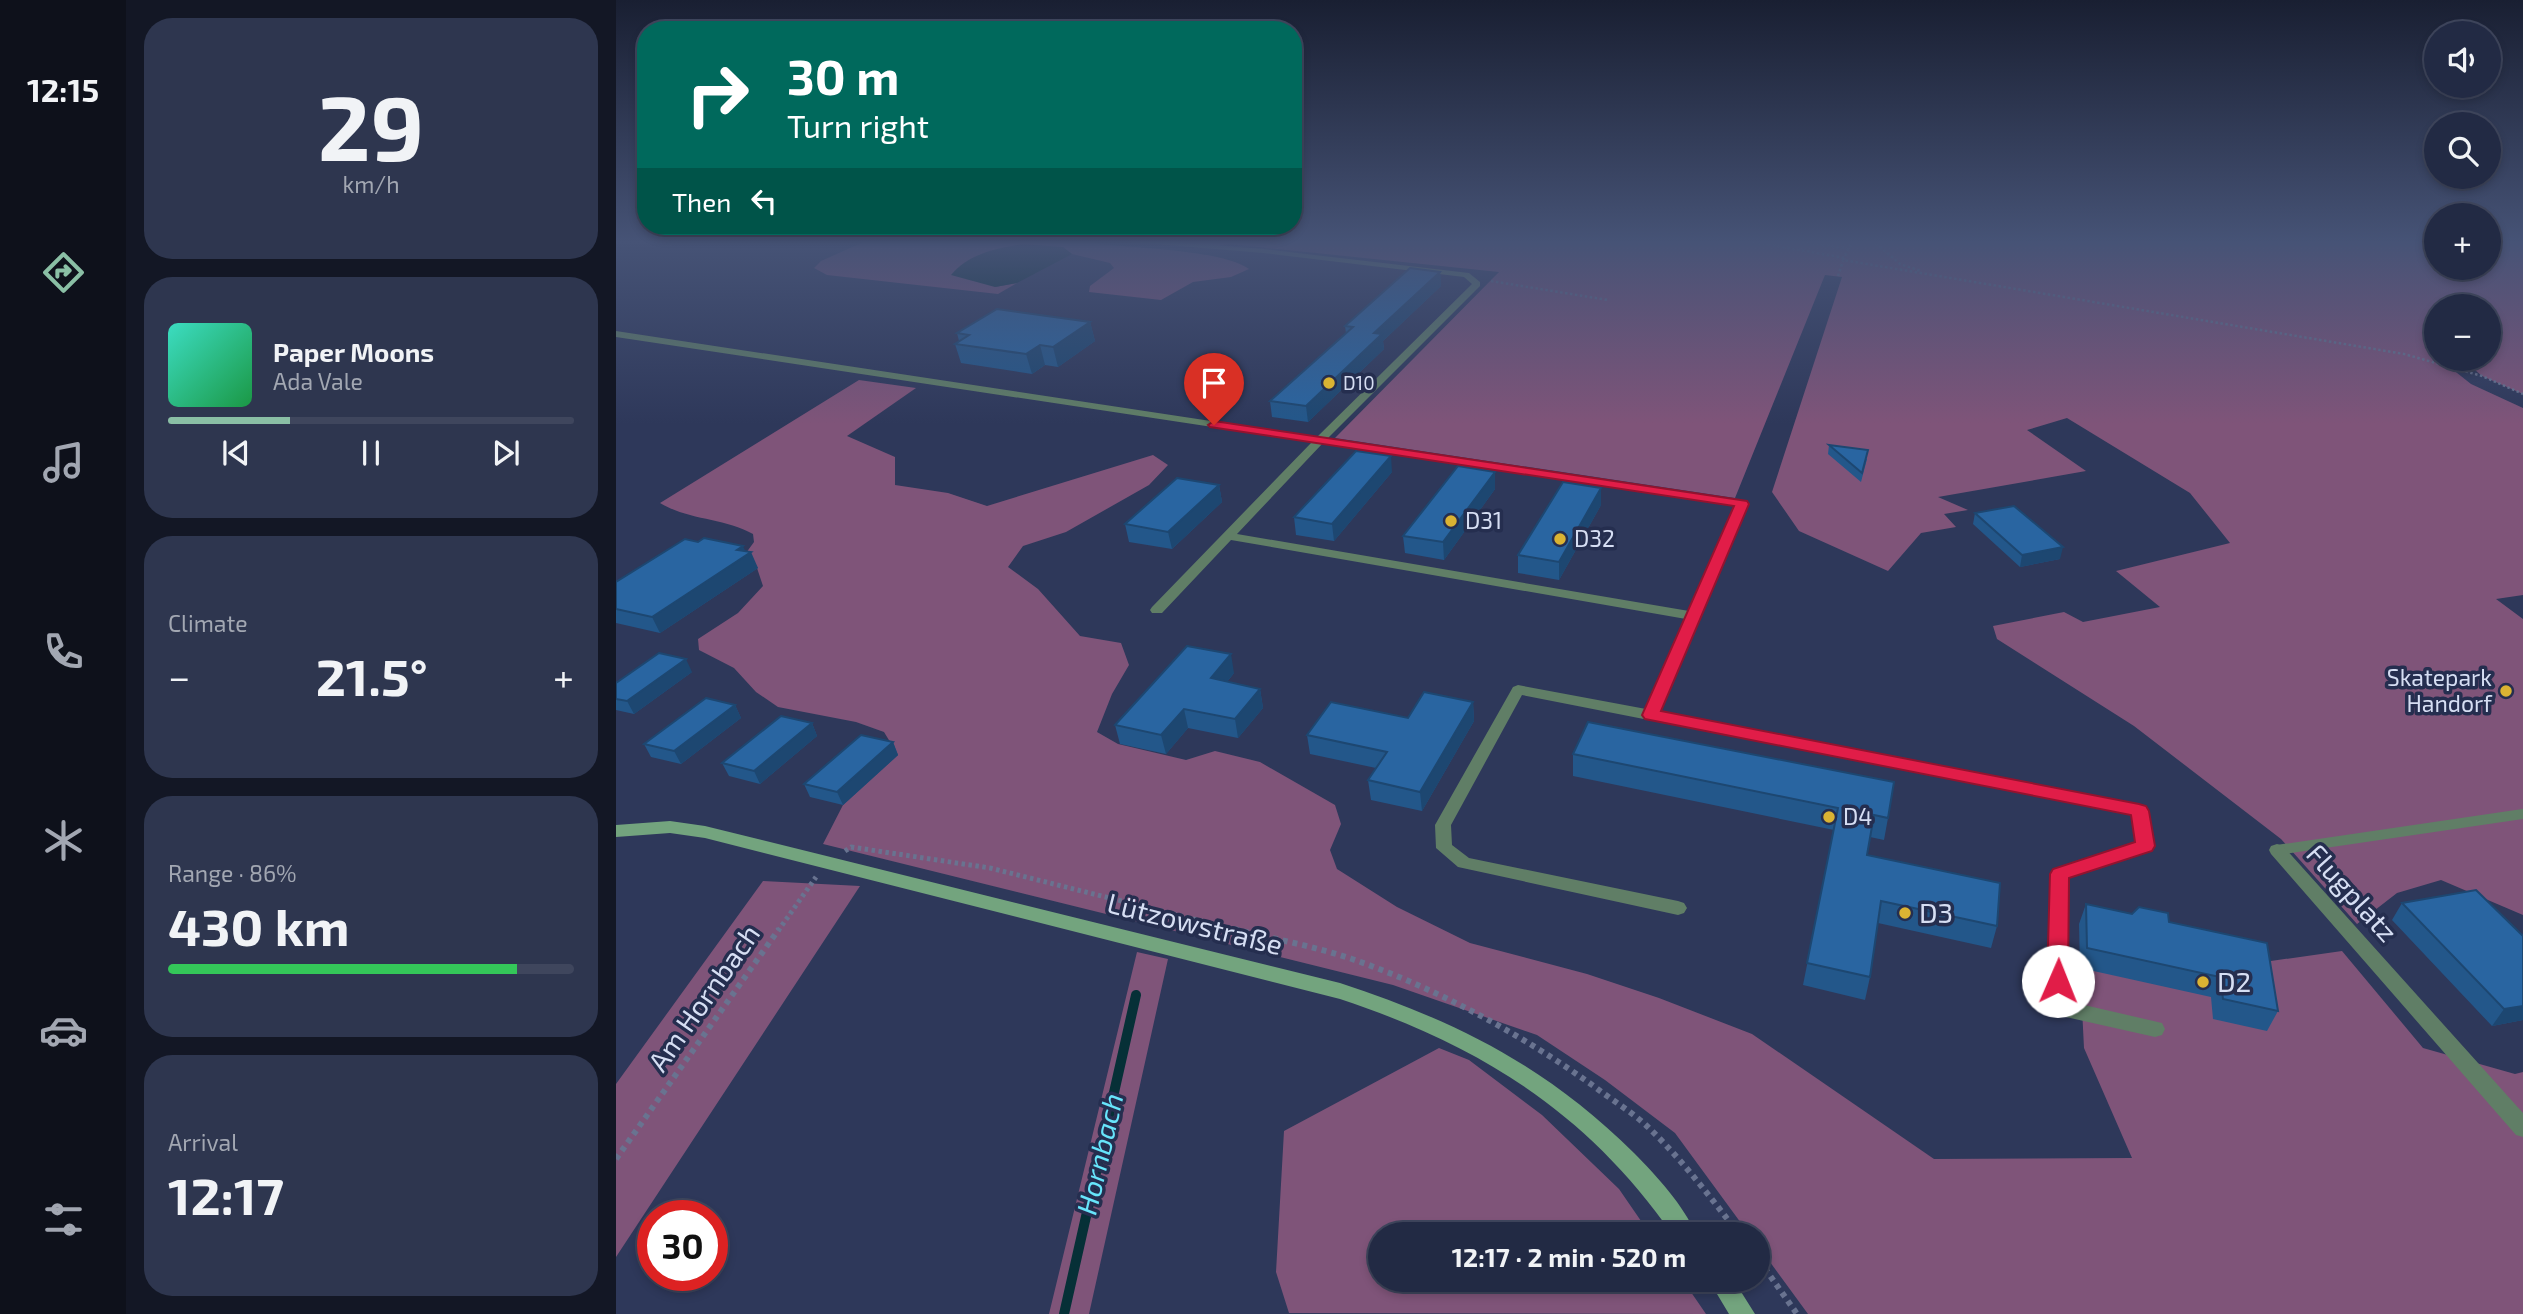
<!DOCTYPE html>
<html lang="en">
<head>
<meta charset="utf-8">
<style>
  body { margin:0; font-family:"Exo 2",sans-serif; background:#2e364f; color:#f1f3f6; height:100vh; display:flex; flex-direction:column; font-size:26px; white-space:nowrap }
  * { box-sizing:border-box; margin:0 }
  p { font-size:23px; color:#a2a7b2 }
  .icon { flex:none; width:38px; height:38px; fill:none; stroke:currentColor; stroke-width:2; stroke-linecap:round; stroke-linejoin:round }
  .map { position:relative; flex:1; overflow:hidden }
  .details { display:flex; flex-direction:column; gap:18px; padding:18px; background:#131725; width:490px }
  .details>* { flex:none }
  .guide { position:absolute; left:21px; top:21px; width:665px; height:214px; border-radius:28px; box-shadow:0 4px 10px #0003,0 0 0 2px #3f465d; background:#00695c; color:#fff; overflow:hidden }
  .controls { position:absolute; left:1808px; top:21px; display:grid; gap:14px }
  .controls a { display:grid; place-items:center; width:77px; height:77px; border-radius:50%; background:#222a44; box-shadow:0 4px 10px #0003,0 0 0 2px #3f465d; font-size:35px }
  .speed { position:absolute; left:21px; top:1200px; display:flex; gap:14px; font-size:35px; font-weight:700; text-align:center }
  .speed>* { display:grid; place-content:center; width:91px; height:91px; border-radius:50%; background:#222a44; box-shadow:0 4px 10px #0003,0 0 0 2px #3f465d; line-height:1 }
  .speed .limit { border:10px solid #d22; background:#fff; color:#111 }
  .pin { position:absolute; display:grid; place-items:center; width:60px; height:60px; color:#fff; margin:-72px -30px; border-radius:50% 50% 50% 0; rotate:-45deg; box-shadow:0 0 7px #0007 }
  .pin .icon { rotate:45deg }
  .me { position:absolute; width:77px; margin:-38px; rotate:1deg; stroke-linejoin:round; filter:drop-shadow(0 0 5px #0008) }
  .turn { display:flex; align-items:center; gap:24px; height:147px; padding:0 35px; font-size:32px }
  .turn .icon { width:91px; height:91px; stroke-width:2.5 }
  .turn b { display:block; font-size:49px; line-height:60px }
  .then { display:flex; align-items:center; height:66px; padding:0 35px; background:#0003; gap:14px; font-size:26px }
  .big { font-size:52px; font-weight:700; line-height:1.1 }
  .details .widget { flex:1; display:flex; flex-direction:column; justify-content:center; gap:10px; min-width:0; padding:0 24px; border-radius:28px; background:#2e364f }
  .details .dial { align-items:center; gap:0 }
  .dial b { font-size:91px; line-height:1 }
  .song { display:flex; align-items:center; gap:21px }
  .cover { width:84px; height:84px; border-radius:10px; background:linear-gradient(135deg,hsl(170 70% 55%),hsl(140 70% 35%)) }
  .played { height:7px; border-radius:4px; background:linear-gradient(90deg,#8abfa5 30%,#3f465d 30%) }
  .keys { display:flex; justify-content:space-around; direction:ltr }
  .heat { display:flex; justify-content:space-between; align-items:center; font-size:38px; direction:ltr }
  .charge { height:10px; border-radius:5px; background:linear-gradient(90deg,#34c759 86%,#3f465d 0) }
  .trip { position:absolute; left:752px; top:1222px; width:402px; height:70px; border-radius:35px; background:#222a44; box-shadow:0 4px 10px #0003,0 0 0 2px #3f465d; font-weight:700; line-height:70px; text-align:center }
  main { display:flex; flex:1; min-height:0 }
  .menu { display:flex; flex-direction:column; width:126px; justify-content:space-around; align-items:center; background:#0e111b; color:#a2a7b2 }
  .menu .icon { width:49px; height:49px }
  .menu .selected { color:#8abfa5 }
  .menu b { font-size:32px; color:#f1f3f6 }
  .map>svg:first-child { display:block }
  .green { fill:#7f5479; fill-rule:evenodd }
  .water { fill:#063037 }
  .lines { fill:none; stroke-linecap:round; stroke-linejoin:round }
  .stream { stroke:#063037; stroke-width:10 }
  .path-far2 { stroke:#697390; stroke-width:2.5; stroke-dasharray:2.5 2.5; stroke-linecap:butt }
  .path-far1 { stroke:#697390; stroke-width:5; stroke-dasharray:3.5 3.5; stroke-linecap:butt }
  .path { stroke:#697390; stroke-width:6; stroke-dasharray:5 5; stroke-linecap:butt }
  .lane { stroke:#607e66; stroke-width:10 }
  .street { fill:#607e66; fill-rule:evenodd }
  .secondary { fill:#73a47e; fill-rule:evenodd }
  .wall { fill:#23578a }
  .shaded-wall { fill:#1d4771 }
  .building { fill:#2965a1; stroke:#1d4771; stroke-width:2 }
  .route { fill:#e11d48; stroke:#92132f; stroke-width:2 }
  .poi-dot { fill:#dab333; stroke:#252e4f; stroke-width:2.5 }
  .labels { text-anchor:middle; stroke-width:7; stroke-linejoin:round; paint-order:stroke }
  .far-poi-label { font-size:19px; fill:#d6def3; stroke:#252e4f; text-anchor:start }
  .poi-label { font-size:23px; fill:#d6def3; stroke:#252e4f; text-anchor:start }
  .near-street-label { font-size:28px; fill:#d6def3; stroke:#252e4f }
  .near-poi-label { font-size:28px; fill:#d6def3; stroke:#252e4f; text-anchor:start }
  .near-water-label { font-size:28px; font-style:italic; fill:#67e5fb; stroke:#252e4f }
</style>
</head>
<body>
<main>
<nav class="menu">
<b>12:15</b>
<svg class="icon selected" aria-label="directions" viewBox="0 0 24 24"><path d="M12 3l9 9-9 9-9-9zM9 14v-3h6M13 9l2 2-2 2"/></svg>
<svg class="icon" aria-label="music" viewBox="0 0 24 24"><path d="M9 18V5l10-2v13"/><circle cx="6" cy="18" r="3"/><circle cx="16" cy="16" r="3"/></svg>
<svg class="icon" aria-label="phone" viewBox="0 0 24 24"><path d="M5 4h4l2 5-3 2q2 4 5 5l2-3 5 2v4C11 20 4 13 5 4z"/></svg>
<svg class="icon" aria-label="climate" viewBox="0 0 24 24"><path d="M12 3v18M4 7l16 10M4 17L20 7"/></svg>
<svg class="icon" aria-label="car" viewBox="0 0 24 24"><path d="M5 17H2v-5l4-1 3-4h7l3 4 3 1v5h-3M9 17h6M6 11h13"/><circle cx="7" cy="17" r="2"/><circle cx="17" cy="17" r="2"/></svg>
<svg class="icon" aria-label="filters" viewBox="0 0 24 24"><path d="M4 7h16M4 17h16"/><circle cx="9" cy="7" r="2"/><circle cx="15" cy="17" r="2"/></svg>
</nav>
<section class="details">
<div class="widget dial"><b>29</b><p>km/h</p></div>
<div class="widget">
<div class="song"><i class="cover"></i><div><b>Paper Moons</b><p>Ada Vale</p></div></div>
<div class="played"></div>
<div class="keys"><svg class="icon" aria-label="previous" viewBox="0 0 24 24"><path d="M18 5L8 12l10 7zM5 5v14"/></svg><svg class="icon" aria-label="pause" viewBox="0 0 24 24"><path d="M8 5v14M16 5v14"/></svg><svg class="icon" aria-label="next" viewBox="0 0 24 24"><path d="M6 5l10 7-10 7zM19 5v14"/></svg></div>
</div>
<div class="widget"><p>Climate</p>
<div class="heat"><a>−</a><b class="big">21.5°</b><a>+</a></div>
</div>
<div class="widget"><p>Range · 86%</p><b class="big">430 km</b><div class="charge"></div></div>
<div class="widget"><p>Arrival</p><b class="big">12:17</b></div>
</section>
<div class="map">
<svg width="1907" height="1314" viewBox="0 0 1907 1314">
  <rect width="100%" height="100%" fill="#2e385a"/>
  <path class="green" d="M252 240H474L483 244C518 248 607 250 633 269L615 277 577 282 545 300 473 292 474 286 498 268 494 263 456 254 446 247 379 287 401 283 382 294 211 275 198 268 205 261Z
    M497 240H1820V268H1872L1873 240H1907V394L1866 376 1851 363 1831 365 1855 384 1907 408V595L1880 599 1907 619V915L1825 880 1781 893 1741 924 1665 839 1518 726 1381 639 1377 626 1448 612 1467 622 1544 607 1500 571 1614 543 1574 493 1451 418 1411 430 1470 471 1322 497 1352 510 1328 514 1340 527 1305 533 1272 571 1183 531 1156 492 1226 277 1209 275 1119 498 719 438 883 272 652 248 613 244 590 248ZM1820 306H1872V359H1820Z
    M243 380 300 388 231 436 279 457V485L332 493 371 506 537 455 552 465 533 485 450 532 407 546 392 567 422 589 464 636 505 643 513 665 496 694 481 732 502 744 570 760 599 751 644 762 719 805 725 824 714 850 721 869 781 907 854 943 971 974 1043 998 1136 1034 1318 1159 1516 1158 1468 1048 1464 968 1641 963 1726 951 1807 1048 1899 1074 1907 1072V1314H1192L1143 1247V1234H1133L1059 1133 989 1080 921 1035 777 985 207 844 227 805 282 755 268 732 240 722 162 707 140 692 118 668 83 650 82 639 122 613 147 586 141 568 130 553 138 542 137 534C108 518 72 520 44 503Z
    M147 881 244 886 0 1257V1084Z
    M521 952 552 959 473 1314H433Z
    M823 1048 853 1060 926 1115 1003 1189 1034 1234H765V1279H1066L1090 1314 673 1313 660 1272 668 1131Z"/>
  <path class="water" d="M407 244 447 247 456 254 401 283 379 287 335 275C352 254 381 248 407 244Z"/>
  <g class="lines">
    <path class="stream" d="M448 1314 520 995"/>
    <path class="path-far2" d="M1127 240 1229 258
      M1176 240 1233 249
      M1237 240 1227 260 1788 354 1866 376 1907 394
      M1256 240 1284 264 1305 271
      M1222 276 1227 261
      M875 281 992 300"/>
    <path class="path-far1" d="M229 851 235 847 374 868 625 931
      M162 931 200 877"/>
    <path class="path" d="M618 929C657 939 698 946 736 959 822 989 905 1034 979 1087 997 1101 1018 1113 1034 1129 1067 1161 1095 1198 1123 1234
      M0 1159 163 929
      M1143 1260 1181 1314"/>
    <path class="lane" d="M1661 850 1907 814"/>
    <path class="street" d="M493 240H536L647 249 853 273 864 282V286L712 438 1130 501 1132 504 1044 712 1529 807 1537 846 1535 850 1452 878 1451 1001 1546 1023 1549 1029 1546 1035 1539 1037 1441 1015 1434 1013 1431 1007 1434 874 1437 870 1520 843 1516 815 906 695 835 825 836 845 853 858 1062 901 1068 903 1071 908 1068 913 1062 915 842 867 820 848 819 825 897 687 902 685 1030 709 1070 619 615 540 546 613H536L534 610 536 607 696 442 0 337V331L701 437 856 284 848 277 647 253ZM706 444 1119 506 1073 611 621 534Z
      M1661 844 1667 846 1907 1113V1137L1900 1135 1655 854 1653 850 1655 846Z"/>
    <path class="secondary" d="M54 821 89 826 724 983C840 1021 930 1066 1018 1153 1040 1175 1068 1206 1080 1234H1056C971 1112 863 1045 724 999L89 838 54 833 0 837V825Z
      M1092 1279H1117L1139 1314H1113Z"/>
  </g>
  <path class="wall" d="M824 272 825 286 767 341 768 349 692 422 656 417 654 401 730 333 729 326Z
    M474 322 479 341 442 367 429 365 416 374 345 363 339 344 343 341 341 333Z
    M1213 445 1251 459 1245 482 1212 454Z
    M776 472 718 541 680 535 678 517Z
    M879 472V489L828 560 789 553 787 536Z
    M603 485 606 502 556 549 513 542 509 524Z
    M985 505 943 580 902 573V555Z
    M1359 513 1444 559 1404 567 1357 524Z
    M129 551 142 568 44 633 0 623V582Z
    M76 672 18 714 0 710V683Z
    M618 673 611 682 644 689 647 708 622 738 572 728 550 754 504 744 499 725Z
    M857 702 858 721 806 811 755 800 752 780 760 768 694 754 691 735 792 718Z
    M119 705 125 718 65 764 35 757 28 744Z
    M196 723 201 736 144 784 113 776 106 763Z
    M277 742 282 755 227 805 194 797 188 784Z
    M957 754 1272 818 1268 840 1254 837 1251 855 1381 926 1375 948 1262 923 1254 977 1249 1000 1187 985 1218 830 957 776Z
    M1786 903 1907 936V1020L1876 1026 1776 920Z
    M1470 904 1553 922 1662 1011 1651 1031 1597 1019 1595 997 1464 968 1463 924Z"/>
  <path class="shaded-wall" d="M824 272 825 286 767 341 768 349 692 422 690 406 758 333Z
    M474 322 479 341 442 367 437 347Z
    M424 345 429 365 416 374 410 354Z
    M775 456 776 472 718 541 716 524Z
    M879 472V489L828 560 827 542Z
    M603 485 606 502 556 549 552 532Z
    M985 488V505L943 580V562Z
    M127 546 131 555 135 552 142 568 44 633 36 617Z
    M1447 547 1444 559 1404 567 1406 555Z
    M615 654 618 673 599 697 595 678Z
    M70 659 76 672 18 714 11 701Z
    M644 689 647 708 622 738 619 719Z
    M857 702 858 721 806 811 804 792Z
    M119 705 125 718 65 764 58 751Z
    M568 709 572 728 550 754 545 735Z
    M196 723 201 736 144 784 138 771Z
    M277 742 282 755 227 805 221 792Z
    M1907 1006V1020L1876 1026 1888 1009Z"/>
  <path class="building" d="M794 268 824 272 758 333 766 334 690 406 654 401 737 327 729 326Z
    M381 309 474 322 437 347 424 345 410 354 339 344 353 335 341 333Z
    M1213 445 1252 450 1246 473Z
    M740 451 775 456 716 524 678 517Z
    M842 466 879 472 827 542 787 536Z
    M561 478 603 485 552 532 509 524Z
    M947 482 985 488 943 562 902 555Z
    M1398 506 1447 547 1406 555 1359 513Z
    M88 538 127 546 121 550 135 552 36 617 0 609V582L69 539 82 542Z
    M571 646 615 654 595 678 644 689 619 719 568 709 545 735 499 725Z
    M43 653 70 659 11 701 0 699V683Z
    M808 692 857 702 804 792 752 780 771 752 691 735 715 702 792 718Z
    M90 698 119 705 58 751 28 744Z
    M165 716 196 723 138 771 106 763Z
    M972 722 1278 782 1272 818 1258 815 1251 855 1384 883 1381 926 1265 901 1254 977 1191 963 1222 808 957 754Z
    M245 735 277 742 221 792 188 784Z
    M1860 890 1907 936V1006L1888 1009 1786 903Z
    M1470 904 1516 914 1523 907 1552 913 1553 922 1651 943 1662 1011 1607 999 1604 977 1471 948Z"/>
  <linearGradient id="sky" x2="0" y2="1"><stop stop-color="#191f32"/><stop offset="0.57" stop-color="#465376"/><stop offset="1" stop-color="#465376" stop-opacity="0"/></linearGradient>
  <rect width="1907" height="424" fill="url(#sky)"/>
  <path class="route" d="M598 421 1131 501 1133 504 1045 711 1523 804 1530 806 1533 811 1539 846 1536 851 1453 878 1452 981 1449 987 1442 989 1434 987 1431 981 1434 874 1437 869 1519 842 1515 815 1029 719 1026 715 1118 506 594 427 592 425Z"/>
  <g class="poi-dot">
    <circle cx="713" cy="383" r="7"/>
    <circle cx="835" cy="521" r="7"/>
    <circle cx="944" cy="539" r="7"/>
    <circle cx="1890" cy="691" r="7"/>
    <circle cx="1213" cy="817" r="7"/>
    <circle cx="1289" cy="913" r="7"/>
    <circle cx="1587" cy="982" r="7"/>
  </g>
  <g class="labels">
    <g class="far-poi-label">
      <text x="727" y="390">D10</text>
    </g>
    <g class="poi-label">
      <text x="849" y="529">D31</text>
      <text x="958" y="547">D32</text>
      <text x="1876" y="686" text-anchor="end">Skatepark<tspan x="1876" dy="26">Handorf</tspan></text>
      <text x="1227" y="825">D4</text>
    </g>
    <g class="near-street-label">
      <text transform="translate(1736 893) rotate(48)" y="10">Flugplatz</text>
      <text transform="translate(579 924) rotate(14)" y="10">Lützowstraße</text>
      <text transform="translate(88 998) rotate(-55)" y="10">Am Hornbach</text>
    </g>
    <g class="near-poi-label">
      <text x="1303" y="923">D3</text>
      <text x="1601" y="992">D2</text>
    </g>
    <g class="near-water-label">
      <text transform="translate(484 1154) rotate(-77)" y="10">Hornbach</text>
    </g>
  </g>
</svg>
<div class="controls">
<a><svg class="icon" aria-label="sound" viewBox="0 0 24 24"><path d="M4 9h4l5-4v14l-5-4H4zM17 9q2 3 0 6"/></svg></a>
<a><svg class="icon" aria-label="search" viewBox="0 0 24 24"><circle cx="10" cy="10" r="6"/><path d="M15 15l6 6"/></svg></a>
<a>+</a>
<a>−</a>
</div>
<div class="speed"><div class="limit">30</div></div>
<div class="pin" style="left:598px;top:425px;background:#d93025"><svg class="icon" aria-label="arrive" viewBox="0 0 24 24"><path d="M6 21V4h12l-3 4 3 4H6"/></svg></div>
<svg class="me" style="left:1442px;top:981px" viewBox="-20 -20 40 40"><circle r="19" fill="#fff"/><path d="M0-13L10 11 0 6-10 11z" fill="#e11d48"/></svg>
<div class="trip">12:17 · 2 min · 520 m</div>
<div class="guide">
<div class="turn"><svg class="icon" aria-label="right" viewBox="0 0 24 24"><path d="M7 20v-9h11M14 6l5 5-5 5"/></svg><div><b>30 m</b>Turn right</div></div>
<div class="then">Then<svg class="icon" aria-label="left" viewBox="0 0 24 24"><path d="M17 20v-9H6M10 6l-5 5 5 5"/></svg></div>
</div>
</div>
</main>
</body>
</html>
